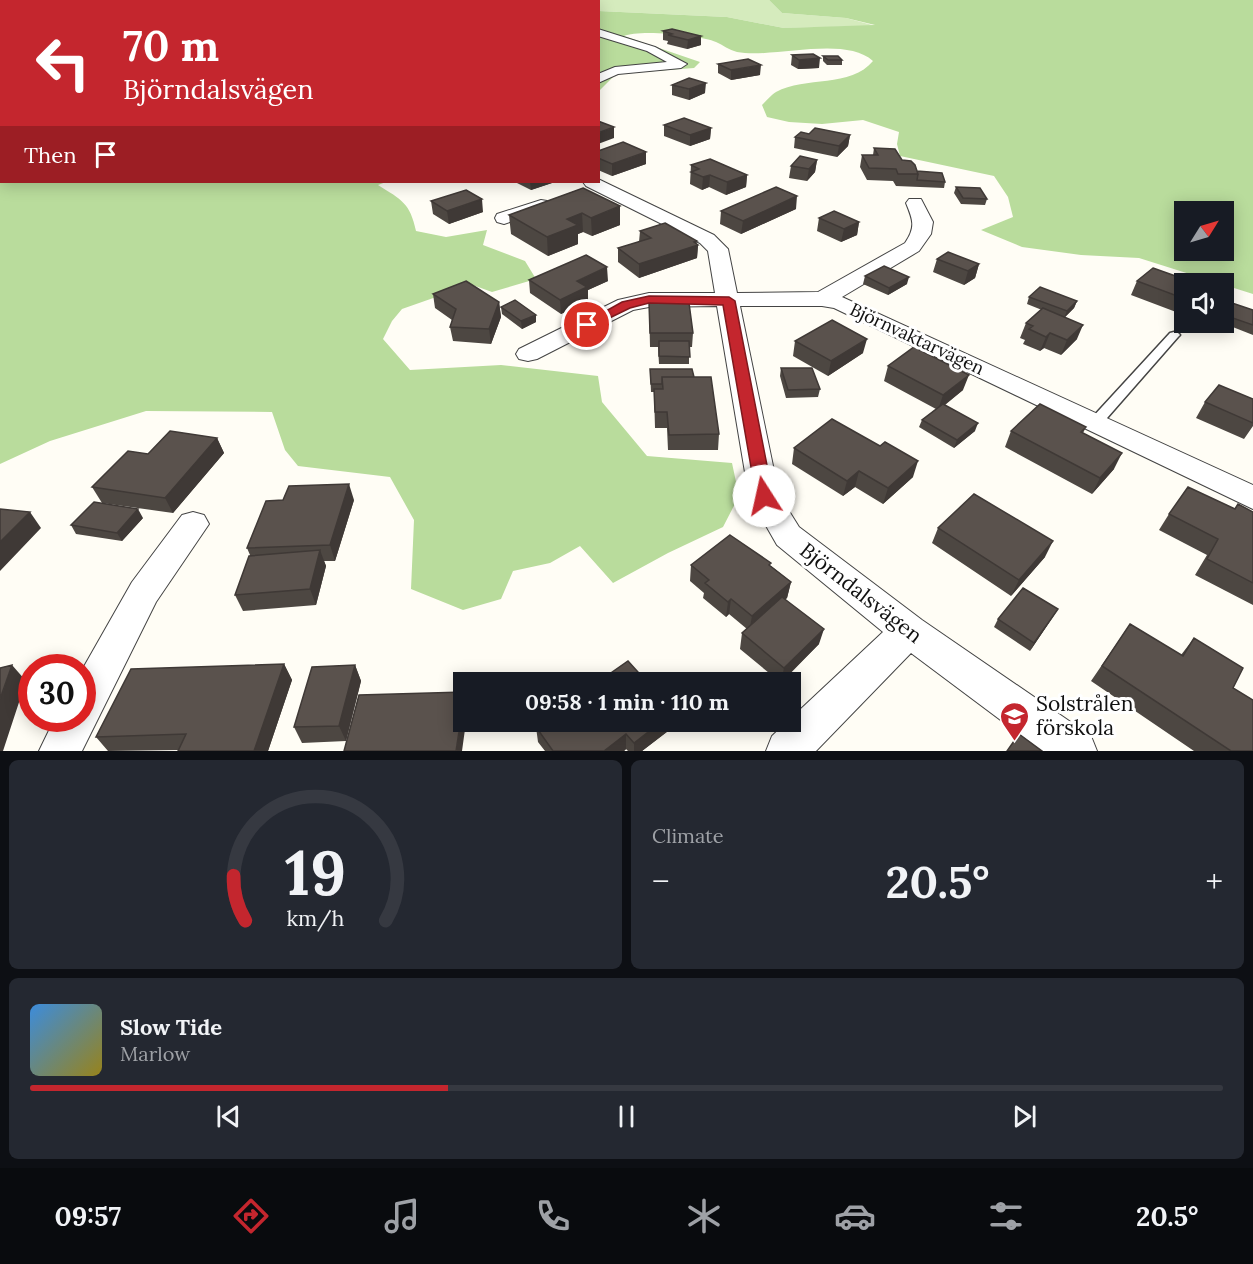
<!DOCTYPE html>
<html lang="en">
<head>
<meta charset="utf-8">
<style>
  body { margin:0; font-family:Lora,serif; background:#242831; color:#f1f3f6; height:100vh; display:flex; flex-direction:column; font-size:22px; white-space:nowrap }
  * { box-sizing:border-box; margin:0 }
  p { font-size:20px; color:#9ea1a6 }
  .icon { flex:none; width:33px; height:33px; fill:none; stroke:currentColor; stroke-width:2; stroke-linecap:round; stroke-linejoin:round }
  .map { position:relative; height:751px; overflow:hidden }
  .drawer { display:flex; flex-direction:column; gap:9px; padding:9px; background:#0d0f14; flex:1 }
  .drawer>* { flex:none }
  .top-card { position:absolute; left:0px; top:0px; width:600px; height:183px; box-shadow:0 3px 15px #0003; background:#c4262e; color:#fff; overflow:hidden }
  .needle { width:39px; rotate:53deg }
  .fabs { position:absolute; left:1174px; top:201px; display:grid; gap:12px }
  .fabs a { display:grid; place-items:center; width:60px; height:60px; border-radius:0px; background:#171b24; box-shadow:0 3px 15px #0003; font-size:30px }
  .speed { position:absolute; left:18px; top:654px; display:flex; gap:12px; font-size:30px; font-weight:700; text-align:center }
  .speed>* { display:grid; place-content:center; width:78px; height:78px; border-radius:50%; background:#171b24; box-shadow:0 3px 15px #0003; line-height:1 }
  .speed .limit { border:9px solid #d22; background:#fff; color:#111 }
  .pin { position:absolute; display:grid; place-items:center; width:51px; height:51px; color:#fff; margin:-26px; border:3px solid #fff; border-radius:50%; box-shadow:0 2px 6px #0007 }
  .me { position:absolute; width:66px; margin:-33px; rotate:350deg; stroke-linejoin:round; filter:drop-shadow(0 0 4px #0008) }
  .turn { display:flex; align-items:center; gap:21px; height:126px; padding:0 24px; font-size:27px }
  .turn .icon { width:78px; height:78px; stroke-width:2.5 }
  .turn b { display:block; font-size:42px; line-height:51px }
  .then { display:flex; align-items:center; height:57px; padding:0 24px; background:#0003; gap:12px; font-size:22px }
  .big { font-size:45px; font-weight:700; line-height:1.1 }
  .drawer .card { flex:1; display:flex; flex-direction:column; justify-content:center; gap:9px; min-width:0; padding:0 21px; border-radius:9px; background:#242831 }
  .drawer .dial { align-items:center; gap:0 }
  .dial svg { height:156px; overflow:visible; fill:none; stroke:#363941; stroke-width:7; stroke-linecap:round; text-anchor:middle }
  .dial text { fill:#f1f3f6; stroke:none }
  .song { display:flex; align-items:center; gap:18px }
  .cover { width:72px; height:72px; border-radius:9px; background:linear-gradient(135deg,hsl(210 70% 55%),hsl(50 70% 35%)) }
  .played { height:6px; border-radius:3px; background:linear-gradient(90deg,#c4262e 35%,#363941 35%) }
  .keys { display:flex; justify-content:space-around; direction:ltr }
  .heat { display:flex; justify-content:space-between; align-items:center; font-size:33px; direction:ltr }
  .drawer .tiles { flex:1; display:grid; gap:9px; grid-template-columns:1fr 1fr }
  .card:last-child { grid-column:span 2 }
  .trip { position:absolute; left:453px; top:672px; width:348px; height:60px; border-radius:0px; background:#171b24; box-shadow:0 3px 15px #0003; font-weight:700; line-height:60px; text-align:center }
  .tab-bar { display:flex; height:96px; justify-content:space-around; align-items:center; background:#090b0e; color:#9ea1a6 }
  .tab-bar .icon { width:42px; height:42px }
  .tab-bar .on { color:#c4262e }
  .tab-bar b { font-size:27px; color:#f1f3f6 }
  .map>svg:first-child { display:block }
  .green { fill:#d5ebbd }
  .forest { fill:#b9dc9c; fill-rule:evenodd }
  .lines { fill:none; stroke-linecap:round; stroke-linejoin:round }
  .lane-casing { stroke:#444; stroke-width:3 }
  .street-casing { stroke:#444; stroke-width:2 }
  .lane { fill:#fff; fill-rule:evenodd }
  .street { fill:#fff; fill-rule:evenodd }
  .wall { fill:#4d4742 }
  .shaded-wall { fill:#3f3936 }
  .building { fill:#5a524d; stroke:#3f3936; stroke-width:1.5 }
  .route { fill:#c4262e; stroke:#7f191e; stroke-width:1.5 }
  .labels { text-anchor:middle; stroke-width:6; stroke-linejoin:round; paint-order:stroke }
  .street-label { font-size:18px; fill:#111; stroke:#fff }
  .near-street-label { font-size:21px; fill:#111; stroke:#fff }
  .near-poi-label { font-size:21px; fill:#111; stroke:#fff; text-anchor:start }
</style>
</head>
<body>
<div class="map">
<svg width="1253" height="751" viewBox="0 0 1253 751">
  <rect width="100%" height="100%" fill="#fffdf5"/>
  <path class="green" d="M566 0H769L782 13 846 18 876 26 784 28 727 17 599 11 598 2Z"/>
  <path class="forest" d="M0 0H566L570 1 2 2 0 43Z
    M769 0H1253V294L1139 258 1081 255 1022 247 981 230 1013 217 1008 197 994 176 900 156 897 144 899 132 863 120 822 124 789 122 767 117 762 105C766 101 771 95 776 92 805 76 851 88 873 61 844 35 773 59 737 52 729 50 723 45 716 42 702 35 638 29 624 36L700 62 694 68 616 74 599 91V11L727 17 784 28 875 25 846 18 782 13ZM1185 212H1224V250H1185Z
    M0 74 2 182H386L378 185C402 200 410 203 416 231L446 237 487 230 483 245 525 261 536 279 492 292 467 283 439 296 402 309 392 321 383 339 410 370 501 365 598 376 602 402 647 456 732 463 739 496 723 527 668 553 613 583 580 546 550 563 513 571 501 599 463 610 411 589 414 520 390 477 298 466 285 450 272 412 146 411 50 441 0 464Z"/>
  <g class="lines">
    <defs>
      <path id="lane" d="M1174 332 1178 333 1180 335 1178 337 1100 426H1090L1089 423 1090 420 1170 333Z"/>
      <path id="street" d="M524 0H534L535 2H525Z
        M598 29 655 47 687 64 681 68 618 74 598 83V74L615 67 667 62 647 51 598 36Z
        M598 179 714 235 728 249 737 293 818 292 905 243C916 227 913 220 906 203L909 199H921L933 222 931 234 919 251 842 297 1253 485V509L834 308 822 306H740L779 495 799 527 922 620 1091 736 1097 751H1042L911 653 816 751H766L772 736 883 632 777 545 749 496 717 306 649 307 633 310 537 359 528 361 519 359 516 354 519 349 618 300 649 293H715L708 251 700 243 586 186 583 182H598Z
        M541 200 547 201 550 205 547 209 504 224 497 222 495 218 497 214Z
        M193 512 204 515 209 524 156 602 82 751H39L55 718H82V670L132 582 182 515Z"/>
    </defs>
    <use href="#lane" class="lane-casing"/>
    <use href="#street" class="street-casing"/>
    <use href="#lane" class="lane"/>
    <use href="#street" class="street"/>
  </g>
  <path class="wall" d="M663 31 701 36V45L687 49 667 44 668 41 663 40Z
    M792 55 819 68 798 69 791 65Z
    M823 56 842 60V65H827L823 61Z
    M718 64 760 75 731 80 718 73Z
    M672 85 705 93 689 100 672 95Z
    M664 125 711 128 710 139 690 146 664 136Z
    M809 134 850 135 848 146 837 157 794 148 795 137Z
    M874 148 902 160 917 171 945 182 944 188 896 186 893 181 867 180 860 167 862 155H873Z
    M598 151 646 164 612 176 598 170Z
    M817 160 815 172 807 181 789 178 791 166Z
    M691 165 747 175 746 187 726 195 709 187 702 190 690 184Z
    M515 182H555L531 190Z
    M956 187 987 199 985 205 961 204 954 193Z
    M583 188 620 225 592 236 583 232 578 234V244L548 256 511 234 509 215Z
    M431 201 483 212 449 224 433 214Z
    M796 209 741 234 720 224 721 211Z
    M819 218 859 222 857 235 841 242 817 231Z
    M640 231 697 244 698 245 697 258 639 278 618 262V248L639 242Z
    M937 259 979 264 975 278 964 285 933 272Z
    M865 276 907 284 888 295 863 284Z
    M529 280 608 281 588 290V301L561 314 530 293Z
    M1137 281 1185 284V314L1184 315 1131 295Z
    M433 294 499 302 501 317 491 344 453 341 450 327 452 320 435 308Z
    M1029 297 1077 301 1074 308 1065 317 1077 339 1061 355 1044 348 1040 351 1023 344 1025 340 1020 338 1026 323 1042 310 1027 304Z
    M649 303 693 333 692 347H689V364H659L658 347H650Z
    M501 307 536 322 522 329 502 314Z
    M1253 310V335L1220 322H1224V313Z
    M795 341 863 353 828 376 793 356Z
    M888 366 963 390 945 405 975 431 954 448 919 427 922 420 936 409 884 381Z
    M781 368 820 389 818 397 786 398 780 376Z
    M650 369 694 377 719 434 718 450H668L667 428H655L654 392H651Z
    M1253 399V426L1244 439 1196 418 1205 402Z
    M1086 427 1083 433 1114 469 1092 494 1005 447 1011 431Z
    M217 438 224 453 173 513 102 503 92 487 148 454Z
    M794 448 913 477 883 504 855 487 843 496 792 464Z
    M354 500 335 561H324L326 566 316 605 243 611 235 595 250 555 247 548Z
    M1238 504 1253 512V605L1195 575 1207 555 1159 530 1169 514 1234 509Z
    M143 518 122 541 76 534 71 525Z
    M938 528 1045 557 1011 596 932 543Z
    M691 565 771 566 791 582 787 598 785 599 819 644 782 682H780L740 649 742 633 747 629 729 614 726 617 703 598 704 593 690 581Z
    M1058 609 1030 651 994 627 998 619Z
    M1130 624 1181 655 1194 638 1233 688 1253 751H1194L1091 681Z
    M284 664 292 680 268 751H178L179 750 108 751 96 737Z
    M355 665 361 681 346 741 302 743 294 727Z
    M544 722H672V728L642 751H628L626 749 624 751H545L538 742 536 727Z"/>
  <path class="shaded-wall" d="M701 36V45L687 49 688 40Z
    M820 58 819 68 798 69 799 60Z
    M761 65 760 75 731 80V70Z
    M706 83 705 93 689 100V89Z
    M614 127V138L598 144V133Z
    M711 128 710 139 690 146V135Z
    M850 135 848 146 837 157 839 146Z
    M646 152V164L612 176V164Z
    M817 160 815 172 807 181 809 169Z
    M710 175 709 187 702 190 703 177Z
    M747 175 746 187 726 195 727 182Z
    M530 182H555L531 190Z
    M797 196 796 209 741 234 743 221Z
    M482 199 483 212 449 224 447 211Z
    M620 206V225L592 236 591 218Z
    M582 213 583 232 578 234V244L548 256 547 237 567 219Z
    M859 222 857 235 841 242 844 229Z
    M697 241 696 245H698L697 258 639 278V264Z
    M979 264 975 278 964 285 968 271Z
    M607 267 608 281 588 290V301L561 314 560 300 577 281Z
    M909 277 907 284 888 295 889 288Z
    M1077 301 1074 308 1064 318 1067 311Z
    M499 302 501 317 491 344 489 329Z
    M536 315V322L522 329 521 321Z
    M1083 325 1077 339 1061 355 1067 340Z
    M1050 333 1044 348 1040 351 1046 337Z
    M867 339 863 353 828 376 831 361Z
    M969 375 963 390 938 410 943 395Z
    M978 423 975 431 954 448 957 440Z
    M217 438 224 453 173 513 165 498Z
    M1122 453 1114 469 1092 494 1100 478Z
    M918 461 913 477 883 504 888 488Z
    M859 471 855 487 843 496 847 481Z
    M349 484 354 500 335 561 330 545Z
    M138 509 143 518 122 541 117 533Z
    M30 512 41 528 0 571V542Z
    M1053 541 1045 557 1011 596 1019 580Z
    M320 550 326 566 316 605 310 589Z
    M791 582 787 598 749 632 752 616Z
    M731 599 729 614 726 617 728 602Z
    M1058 609 1053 617 1030 651 1034 643Z
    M824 629 819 644 781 682 784 668Z
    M284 664 292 680 268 751H254Z
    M12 665 26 681 3 751H0V699Z
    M355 665 361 681 346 741 339 726Z
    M464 699V722H466L462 751H456Z
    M661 722H672V728L642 751H634V743Z
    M626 734V749L624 751H604Z"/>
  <path class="building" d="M672 29 701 36 688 40 668 35 672 34 663 31Z
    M813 54 820 58 799 60 792 55Z
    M823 56H838L842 60H828Z
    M748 59 761 65 731 70 718 64Z
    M689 78 706 83 689 89 672 85Z
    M684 118 711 128 690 135 664 125Z
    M598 121 614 127 598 133Z
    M815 128 850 135 839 146 795 137 801 132 809 134Z
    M623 142 646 152 612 164 598 158V151Z
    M874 148 895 149 902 160 911 161 915 165 918 174H898L896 169 869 168 862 155H878Z
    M800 156 817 160 809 169 791 166Z
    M710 159 747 175 727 182 710 175 703 177 691 172 699 169 691 165Z
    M917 171 942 173 945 182 917 180 918 174Z
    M776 187 797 196 743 221 721 211Z
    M956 187 980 188 987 199 963 198Z
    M583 188 620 206 591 218 582 213 567 219 578 225 547 237 509 215Z
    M466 190 482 199 447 211 431 201Z
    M834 211 859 222 844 229 819 218Z
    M665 223 697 241 694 242 698 245 639 264 618 248 651 238 640 231Z
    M948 252 979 264 968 271 937 259Z
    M586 255 607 267 577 281 587 287 560 300 529 280Z
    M884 266 909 277 889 288 865 276Z
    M1153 268 1198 284H1185V299L1137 281Z
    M466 281 499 302 489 329 450 327 456 309 433 294Z
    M1040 287 1077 301 1067 311 1029 297Z
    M515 300 536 315 521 321 501 307Z
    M649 303H689L693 333H650Z
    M1232 303 1253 310V325L1224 315V313Z
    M1043 308 1083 325 1067 340 1050 333 1046 337 1029 329 1033 326 1026 323Z
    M832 320 867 339 831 361 795 341Z
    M659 341H689L690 357 659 356Z
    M914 347 969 375 943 395 888 366Z
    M781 368H812L820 389 788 390Z
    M650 369H692L694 377H662V384H651Z
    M662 377H711L719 434 669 435 667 412H655L654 389H663Z
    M1219 385 1253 399V423L1205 402Z
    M943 404 978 423 957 440 922 420Z
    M1040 404 1086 427 1081 432 1122 453 1100 478 1011 431Z
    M832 419 880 446 885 442 918 461 888 488 859 471 847 481 794 448Z
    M170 431 217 438 165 498 92 487 128 451 148 454Z
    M349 484 330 545 247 548 266 501 283 500 289 486Z
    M1188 487 1235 509 1238 504 1253 512V583L1207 559 1218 539 1169 514Z
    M974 494 1053 541 1019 580 938 528Z
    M94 502 138 509 117 533 71 525Z
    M0 509 30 512 0 542Z
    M730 535 771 563 769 565 791 582 752 616 731 599 728 602 705 583 709 580 691 565Z
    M320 550 310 589 235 595 249 556Z
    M1023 588 1058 609 1034 643 998 619Z
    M782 597 824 629 784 668 742 633Z
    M1130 624 1183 656 1194 638 1243 668 1233 688 1253 700V751H1231L1102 666Z
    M628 661 647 682H598Z
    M284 664 254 751H178L186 734 96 737 131 669Z
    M12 665 0 699V668Z
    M355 665 339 726 294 727 312 667Z
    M464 692V699L456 751H344L359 695Z
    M544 722H661L634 743 626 734 604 751H553L536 727Z
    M1019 734 1042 751H1007Z"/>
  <path class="route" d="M649 296 729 297 735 301 773 496 770 500H759L756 496 723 305 649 303 630 308 591 327 587 328 581 325 622 302Z"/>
  <defs>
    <symbol id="school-pin" viewBox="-11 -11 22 30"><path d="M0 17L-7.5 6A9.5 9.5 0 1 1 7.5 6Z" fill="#c4262e" stroke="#fff"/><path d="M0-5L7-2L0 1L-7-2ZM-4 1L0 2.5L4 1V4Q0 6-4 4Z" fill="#fff"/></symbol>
  </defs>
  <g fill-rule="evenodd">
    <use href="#school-pin" x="998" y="700" width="33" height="45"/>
  </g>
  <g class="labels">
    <g class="street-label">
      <text transform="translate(917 339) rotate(25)" y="6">Björnvaktarvägen</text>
    </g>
    <g class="near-street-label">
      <text transform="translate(861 593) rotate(38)" y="7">Björndalsvägen</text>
    </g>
    <g class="near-poi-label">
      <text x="1036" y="711">Solstrålen<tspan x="1036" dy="24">förskola</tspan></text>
    </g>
  </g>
</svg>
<div class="fabs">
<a><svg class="needle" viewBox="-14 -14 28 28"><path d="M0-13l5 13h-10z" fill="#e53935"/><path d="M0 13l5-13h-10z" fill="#9ea1a6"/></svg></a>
<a><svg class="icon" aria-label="sound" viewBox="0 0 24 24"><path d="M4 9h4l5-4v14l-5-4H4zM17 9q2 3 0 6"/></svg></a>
</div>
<div class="speed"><div class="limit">30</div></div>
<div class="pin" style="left:587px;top:325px;background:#d93025"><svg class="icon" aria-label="arrive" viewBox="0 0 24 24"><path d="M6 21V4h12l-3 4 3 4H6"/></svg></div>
<svg class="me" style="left:764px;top:496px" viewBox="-20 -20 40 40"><circle r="19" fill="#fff"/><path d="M0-13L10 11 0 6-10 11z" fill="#c4262e"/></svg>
<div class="trip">09:58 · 1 min · 110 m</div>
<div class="top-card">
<div class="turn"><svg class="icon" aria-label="left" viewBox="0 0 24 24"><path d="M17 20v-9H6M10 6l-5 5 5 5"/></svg><div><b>70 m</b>Björndalsvägen</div></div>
<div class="then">Then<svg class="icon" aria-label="arrive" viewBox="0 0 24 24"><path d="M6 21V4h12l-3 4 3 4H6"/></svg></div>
</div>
</div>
<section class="drawer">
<div class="tiles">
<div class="card dial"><svg viewBox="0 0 100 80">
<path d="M14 69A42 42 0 1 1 86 69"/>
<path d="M14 69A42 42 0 0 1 8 46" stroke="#c4262e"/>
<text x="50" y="56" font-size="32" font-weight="700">19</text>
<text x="50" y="72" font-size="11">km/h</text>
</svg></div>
<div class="card"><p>Climate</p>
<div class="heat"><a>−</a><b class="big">20.5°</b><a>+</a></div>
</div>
<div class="card">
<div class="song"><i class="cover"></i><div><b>Slow Tide</b><p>Marlow</p></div></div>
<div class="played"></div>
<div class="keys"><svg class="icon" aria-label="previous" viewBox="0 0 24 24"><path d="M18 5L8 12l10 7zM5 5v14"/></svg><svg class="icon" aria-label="pause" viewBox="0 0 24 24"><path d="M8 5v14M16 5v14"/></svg><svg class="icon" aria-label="next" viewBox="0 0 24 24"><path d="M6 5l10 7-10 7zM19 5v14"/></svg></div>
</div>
</div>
</section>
<nav class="tab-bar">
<b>09:57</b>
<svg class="icon on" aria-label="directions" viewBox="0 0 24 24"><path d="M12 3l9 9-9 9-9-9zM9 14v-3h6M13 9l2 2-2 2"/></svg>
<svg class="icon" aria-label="music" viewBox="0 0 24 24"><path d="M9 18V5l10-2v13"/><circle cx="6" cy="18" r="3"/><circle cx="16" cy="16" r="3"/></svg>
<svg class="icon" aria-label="phone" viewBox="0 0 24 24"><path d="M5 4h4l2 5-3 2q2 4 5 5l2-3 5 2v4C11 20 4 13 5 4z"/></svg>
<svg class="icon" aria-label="climate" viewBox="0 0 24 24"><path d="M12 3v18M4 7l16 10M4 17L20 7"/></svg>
<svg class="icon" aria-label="car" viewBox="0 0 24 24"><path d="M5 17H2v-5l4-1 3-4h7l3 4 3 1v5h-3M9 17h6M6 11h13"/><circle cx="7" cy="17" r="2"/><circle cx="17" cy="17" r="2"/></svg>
<svg class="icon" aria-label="filters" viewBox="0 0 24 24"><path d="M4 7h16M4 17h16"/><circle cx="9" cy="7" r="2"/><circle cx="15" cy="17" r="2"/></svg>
<b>20.5°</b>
</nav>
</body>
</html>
